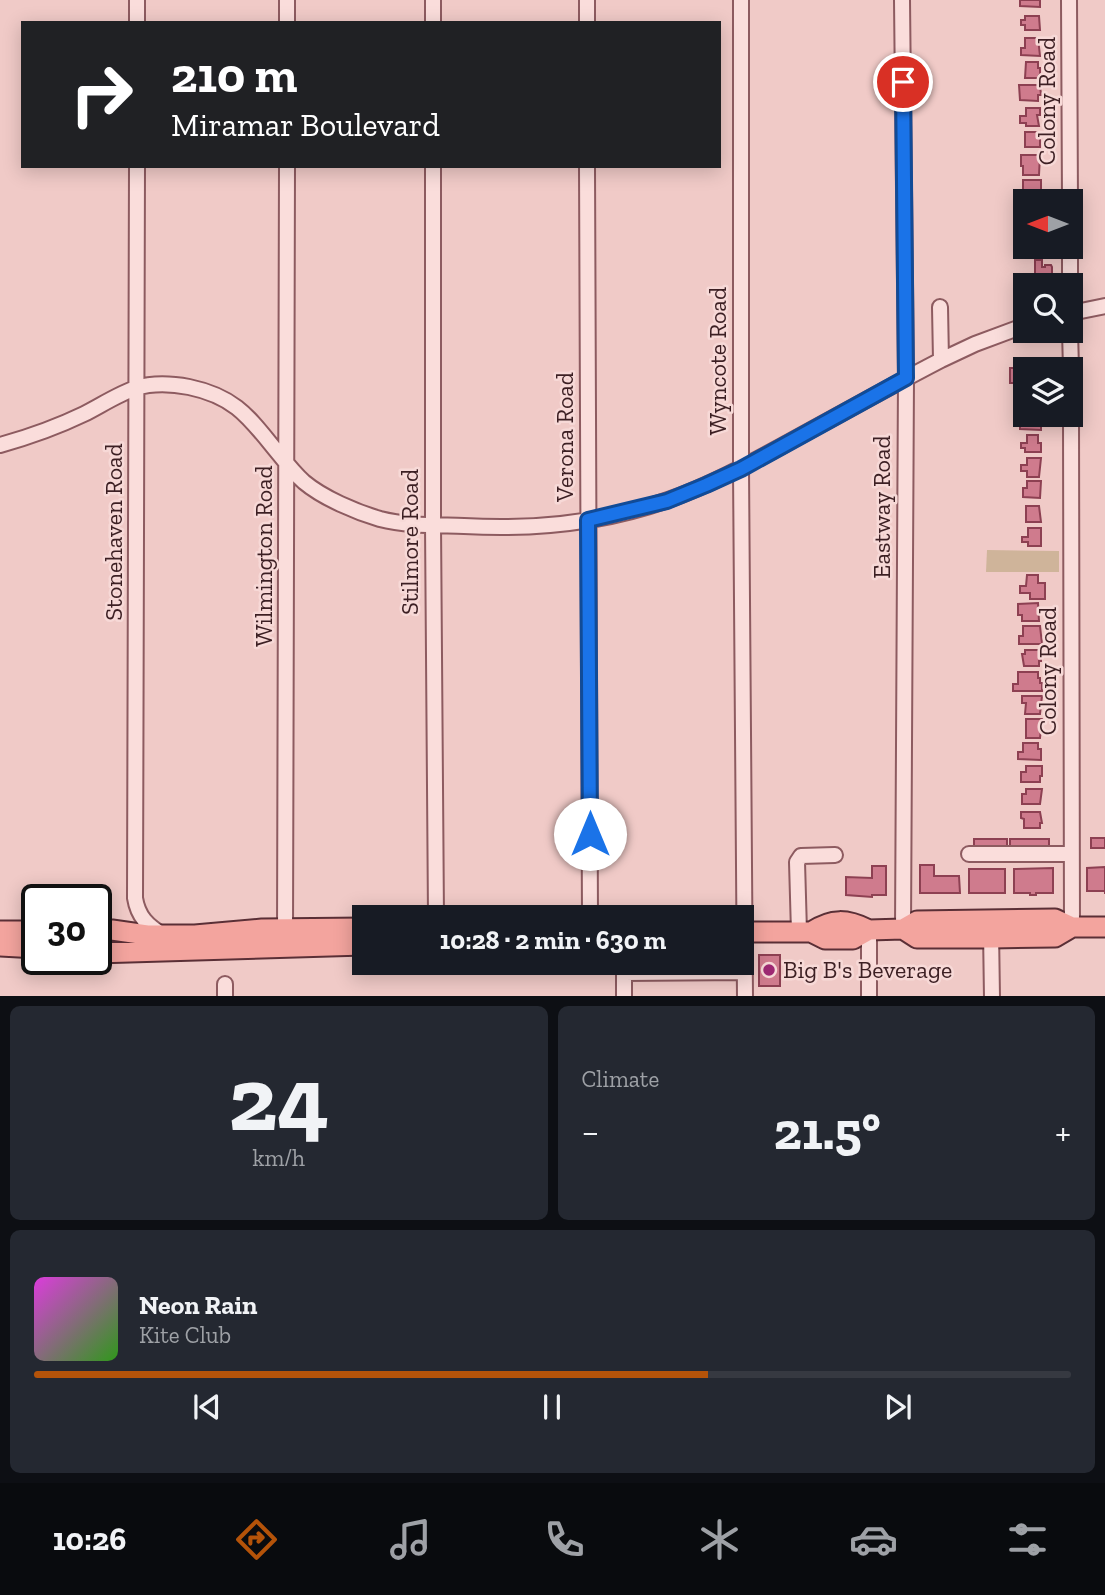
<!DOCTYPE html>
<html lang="en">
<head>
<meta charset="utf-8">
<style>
  body { margin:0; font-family:"Zilla Slab",serif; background:#242831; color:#f1f3f6; height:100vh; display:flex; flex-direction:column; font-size:26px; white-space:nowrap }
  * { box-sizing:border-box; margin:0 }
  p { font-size:23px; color:#9ea1a6 }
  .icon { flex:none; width:38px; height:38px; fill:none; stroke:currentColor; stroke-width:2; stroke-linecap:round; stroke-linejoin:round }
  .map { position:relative; height:996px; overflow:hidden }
  .drawer { display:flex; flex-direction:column; gap:10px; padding:10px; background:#0d0f14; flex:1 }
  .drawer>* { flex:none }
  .guide { position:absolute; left:21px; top:21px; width:700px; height:147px; border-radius:0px; box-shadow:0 4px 18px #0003; background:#202124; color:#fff; overflow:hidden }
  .needle { width:46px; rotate:270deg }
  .fabs { position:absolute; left:1013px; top:189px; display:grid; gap:14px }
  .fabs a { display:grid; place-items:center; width:70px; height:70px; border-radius:0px; background:#171b24; box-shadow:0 4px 18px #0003; font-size:35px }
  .speed { position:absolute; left:21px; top:884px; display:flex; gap:14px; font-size:35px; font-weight:700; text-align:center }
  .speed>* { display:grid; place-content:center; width:91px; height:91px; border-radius:50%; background:#171b24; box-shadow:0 4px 18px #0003; line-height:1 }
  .speed .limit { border:4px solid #111; border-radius:10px; background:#fff; color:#111 }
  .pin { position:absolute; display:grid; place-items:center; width:60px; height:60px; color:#fff; margin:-30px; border:4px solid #fff; border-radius:50%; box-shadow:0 2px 7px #0007 }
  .me { position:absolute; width:77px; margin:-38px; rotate:0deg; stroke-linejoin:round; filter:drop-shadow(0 0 5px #0008) }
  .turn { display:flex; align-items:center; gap:24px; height:147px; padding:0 35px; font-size:32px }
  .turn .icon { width:91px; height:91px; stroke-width:2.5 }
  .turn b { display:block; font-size:49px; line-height:60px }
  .big { font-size:52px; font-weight:700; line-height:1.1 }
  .drawer .card { flex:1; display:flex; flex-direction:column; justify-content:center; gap:10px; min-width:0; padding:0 24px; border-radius:10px; background:#242831 }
  .drawer .dial { align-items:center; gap:0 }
  .dial b { font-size:91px; line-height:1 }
  .song { display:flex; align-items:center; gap:21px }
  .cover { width:84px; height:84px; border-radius:10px; background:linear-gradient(135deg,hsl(300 70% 55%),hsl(110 70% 35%)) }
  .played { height:7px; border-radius:4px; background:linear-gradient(90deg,#b45309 65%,#363941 65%) }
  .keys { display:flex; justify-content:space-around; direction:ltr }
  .heat { display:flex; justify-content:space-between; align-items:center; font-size:38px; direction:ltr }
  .drawer .tiles { flex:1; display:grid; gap:10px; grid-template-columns:1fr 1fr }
  .card:last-child { grid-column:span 2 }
  .trip { position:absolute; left:352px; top:905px; width:402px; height:70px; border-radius:0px; background:#171b24; box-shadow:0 4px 18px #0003; font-weight:700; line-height:70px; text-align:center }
  .tab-bar { display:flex; height:112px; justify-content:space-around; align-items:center; background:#090b0e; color:#9ea1a6 }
  .tab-bar .icon { width:49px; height:49px }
  .tab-bar .on { color:#b45309 }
  .tab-bar b { font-size:32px; color:#f1f3f6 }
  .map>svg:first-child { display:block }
  .green { fill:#cfb49a }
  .building { fill:#cf7b8d; stroke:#8d4052; stroke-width:2 }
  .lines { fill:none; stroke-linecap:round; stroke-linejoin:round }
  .minor-casing { stroke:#8d5b60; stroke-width:18 }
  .major-casing { stroke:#5a2f36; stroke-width:23 }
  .minor { stroke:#fadddb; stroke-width:14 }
  .major { stroke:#f3a49e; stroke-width:19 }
  .route-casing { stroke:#114b97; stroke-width:18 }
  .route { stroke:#1a73e8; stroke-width:12 }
  .poi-dot { fill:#9e2973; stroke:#f7d9d7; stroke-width:2.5 }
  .labels { text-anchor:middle; stroke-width:5; stroke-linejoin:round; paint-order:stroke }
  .street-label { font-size:24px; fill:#3c1f23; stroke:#f7d9d7 }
  .poi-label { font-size:24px; fill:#3c1f23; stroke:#f7d9d7; text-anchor:start }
</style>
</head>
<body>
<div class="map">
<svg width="1105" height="997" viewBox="0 0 1105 997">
  <rect width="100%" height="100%" fill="#f0cac7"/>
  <path class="green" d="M987 550 1059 551V572H986Z"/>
  <path class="building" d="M1020 0H1040V7L1020 6Z
    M1025 16H1039L1040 30H1025V25H1021V20H1025Z
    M1025 38H1038L1040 56 1021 55V48H1025Z
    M1026 62H1038V68H1040V75H1039L1038 78H1025Z
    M1019 85H1040L1041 95H1038V101L1020 100Z
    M1026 108H1040V115H1037L1039 126H1026V123H1020V116H1026Z
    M1025 132H1040V147H1025Z
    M1021 155H1040L1039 175H1023V166H1021Z
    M1023 180H1041V191H1039V197H1023Z
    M1035 260H1042V267H1045V265H1051L1052 267V284L1050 285H1035Z
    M1033 359H1043V364L1053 363V369H1033Z
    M1010 368H1022V370H1025L1026 383H1020V386H1014V383H1010Z
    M1023 414 1041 415V430L1020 429V424H1025V420H1023Z
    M1027 435H1038V443H1041V452H1025V448H1021V443H1027Z
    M1027 458H1041L1039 477H1027V471H1021V465H1027Z
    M1027 481H1041L1040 498 1023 497V488H1027Z
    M1026 506H1039L1041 522H1026Z
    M1028 528H1041V546H1028V542H1022V537H1028Z
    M1027 575H1038V583H1045V599H1030V593H1020V586H1026Z
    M1038 603 1039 621H1022V615H1018V604Z
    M1023 626H1040L1042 644H1019V636H1023Z
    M1025 650H1041V661H1039V666H1024L1022 654H1025Z
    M1018 672H1038V678H1040V683H1042V691H1013V684H1018Z
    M1022 696H1042L1040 714H1025L1026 703H1022Z
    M1026 719H1042L1040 738H1026Z
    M1023 743H1038V749H1041V760L1018 759V752H1023Z
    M1026 766H1042V776H1040V782H1021V772H1026Z
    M1026 789H1042L1040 804H1022V794H1026Z
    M1021 812H1040L1042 823H1040V828H1024V819L1021 818Z
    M1091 838H1105V848H1091Z
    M974 839H1007V848H974Z
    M1010 839H1049V848H1010Z
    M920 865H934V876H959L960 893H920Z
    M872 866H886V895H872V897L846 895V877L872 878Z
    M1105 867V894V891H1087V868Z
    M1053 868V893H1036V895H1030V893H1014V869Z
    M969 869H1005V893H969Z
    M759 955H780V986H759Z"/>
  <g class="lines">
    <defs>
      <path id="minor" d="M137 0V23
        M287 0V23
        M587 0V23
        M741 0V469L745 997
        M902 0 906 378 903 929
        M1069 0 1070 201
        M433 23V0
        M137 166 135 898C138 917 148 926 163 935
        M433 166V525L436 917
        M587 166 590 917
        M1070 247V285
        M940 307 941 360
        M1071 313 1105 306
        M1070 331 1071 369
        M1071 415 1072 927
        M0 445C29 437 57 427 84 414 100 406 120 393 136 388 152 383 173 384 189 387 237 397 250 419 279 454 287 464 295 474 304 482 323 498 356 512 380 519 407 526 437 525 464 526 532 530 603 523 668 500 708 486 745 466 782 446 835 417 887 388 941 360L975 344 1026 325
        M969 854H1071
        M991 931 992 997
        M799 932 797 862 801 856 835 855
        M285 938 287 166
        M624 962V997
        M624 973 744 972
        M225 984V997
        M869 997V930"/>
      <path id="major" d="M903 929 917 938H992L1055 937 1072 927
        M96 930H112L147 935H195L262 929 364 928
        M0 931H37
        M742 932H811L825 939H853L869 930 903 929 917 921 1055 919 1072 927H1105
        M811 932C832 918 847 919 869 930
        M0 946 37 948
        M96 953 364 945"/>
    </defs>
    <use href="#minor" class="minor-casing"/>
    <use href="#major" class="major-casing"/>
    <use href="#minor" class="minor"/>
    <use href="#major" class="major"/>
  </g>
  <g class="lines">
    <defs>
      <path id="route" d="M590 834 588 520 667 501 706 485 741 469 906 378 903 82"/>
    </defs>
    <use href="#route" class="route-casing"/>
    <use href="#route" class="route"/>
  </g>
  <circle class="poi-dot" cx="769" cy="970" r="7"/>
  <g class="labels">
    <g class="street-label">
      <text transform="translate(1047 101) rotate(-90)" y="8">Colony Road</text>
      <text transform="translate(718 361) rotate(-90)" y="8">Wyncote Road</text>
      <text transform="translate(565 437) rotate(-90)" y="8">Verona Road</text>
      <text transform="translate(882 507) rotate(-90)" y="8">Eastway Road</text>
      <text transform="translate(114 532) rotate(-90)" y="8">Stonehaven Road</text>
      <text transform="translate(410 542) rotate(-90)" y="8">Stilmore Road</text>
      <text transform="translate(264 556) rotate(-90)" y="8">Wilmington Road</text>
      <text transform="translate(1048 671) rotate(-90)" y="8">Colony Road</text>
    </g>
    <g class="poi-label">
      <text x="783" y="978">Big B's Beverage</text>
    </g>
  </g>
</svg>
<div class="fabs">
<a><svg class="needle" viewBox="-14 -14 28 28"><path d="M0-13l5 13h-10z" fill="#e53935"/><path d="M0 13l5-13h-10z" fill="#9ea1a6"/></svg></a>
<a><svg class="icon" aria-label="search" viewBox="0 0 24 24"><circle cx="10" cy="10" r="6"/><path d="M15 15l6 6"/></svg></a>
<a><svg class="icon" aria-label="layers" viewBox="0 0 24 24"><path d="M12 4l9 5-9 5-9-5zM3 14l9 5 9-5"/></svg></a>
</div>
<div class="speed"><div class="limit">30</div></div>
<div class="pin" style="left:903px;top:82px;background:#d93025"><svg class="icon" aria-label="arrive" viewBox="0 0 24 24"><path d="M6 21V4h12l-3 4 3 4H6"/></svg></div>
<svg class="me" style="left:590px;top:834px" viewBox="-20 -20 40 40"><circle r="19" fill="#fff"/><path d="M0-13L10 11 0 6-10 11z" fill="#1a73e8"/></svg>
<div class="trip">10:28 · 2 min · 630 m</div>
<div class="guide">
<div class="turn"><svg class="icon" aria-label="right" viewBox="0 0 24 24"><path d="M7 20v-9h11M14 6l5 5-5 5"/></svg><div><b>210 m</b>Miramar Boulevard</div></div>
</div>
</div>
<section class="drawer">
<div class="tiles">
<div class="card dial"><b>24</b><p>km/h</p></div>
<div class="card"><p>Climate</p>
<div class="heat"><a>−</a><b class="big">21.5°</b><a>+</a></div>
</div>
<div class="card">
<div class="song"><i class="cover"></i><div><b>Neon Rain</b><p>Kite Club</p></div></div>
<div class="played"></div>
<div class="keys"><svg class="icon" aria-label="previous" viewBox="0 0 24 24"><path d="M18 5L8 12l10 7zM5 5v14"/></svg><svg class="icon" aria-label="pause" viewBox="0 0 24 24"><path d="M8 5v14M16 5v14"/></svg><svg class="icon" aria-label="next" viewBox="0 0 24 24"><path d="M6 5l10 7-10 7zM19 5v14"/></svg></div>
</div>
</div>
</section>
<nav class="tab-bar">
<b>10:26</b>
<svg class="icon on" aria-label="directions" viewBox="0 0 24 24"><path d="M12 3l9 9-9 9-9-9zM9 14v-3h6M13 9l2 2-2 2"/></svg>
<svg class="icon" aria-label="music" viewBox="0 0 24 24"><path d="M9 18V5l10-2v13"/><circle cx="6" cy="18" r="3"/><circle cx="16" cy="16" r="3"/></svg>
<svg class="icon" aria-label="phone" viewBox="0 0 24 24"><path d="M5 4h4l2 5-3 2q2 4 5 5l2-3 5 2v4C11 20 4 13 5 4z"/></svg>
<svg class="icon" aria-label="climate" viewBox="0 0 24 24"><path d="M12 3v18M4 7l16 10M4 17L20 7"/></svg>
<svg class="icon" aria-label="car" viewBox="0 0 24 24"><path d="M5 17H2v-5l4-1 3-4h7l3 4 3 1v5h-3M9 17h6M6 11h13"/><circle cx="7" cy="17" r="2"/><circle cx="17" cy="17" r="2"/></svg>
<svg class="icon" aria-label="filters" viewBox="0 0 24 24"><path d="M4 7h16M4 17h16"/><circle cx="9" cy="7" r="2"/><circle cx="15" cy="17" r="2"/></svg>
</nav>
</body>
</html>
